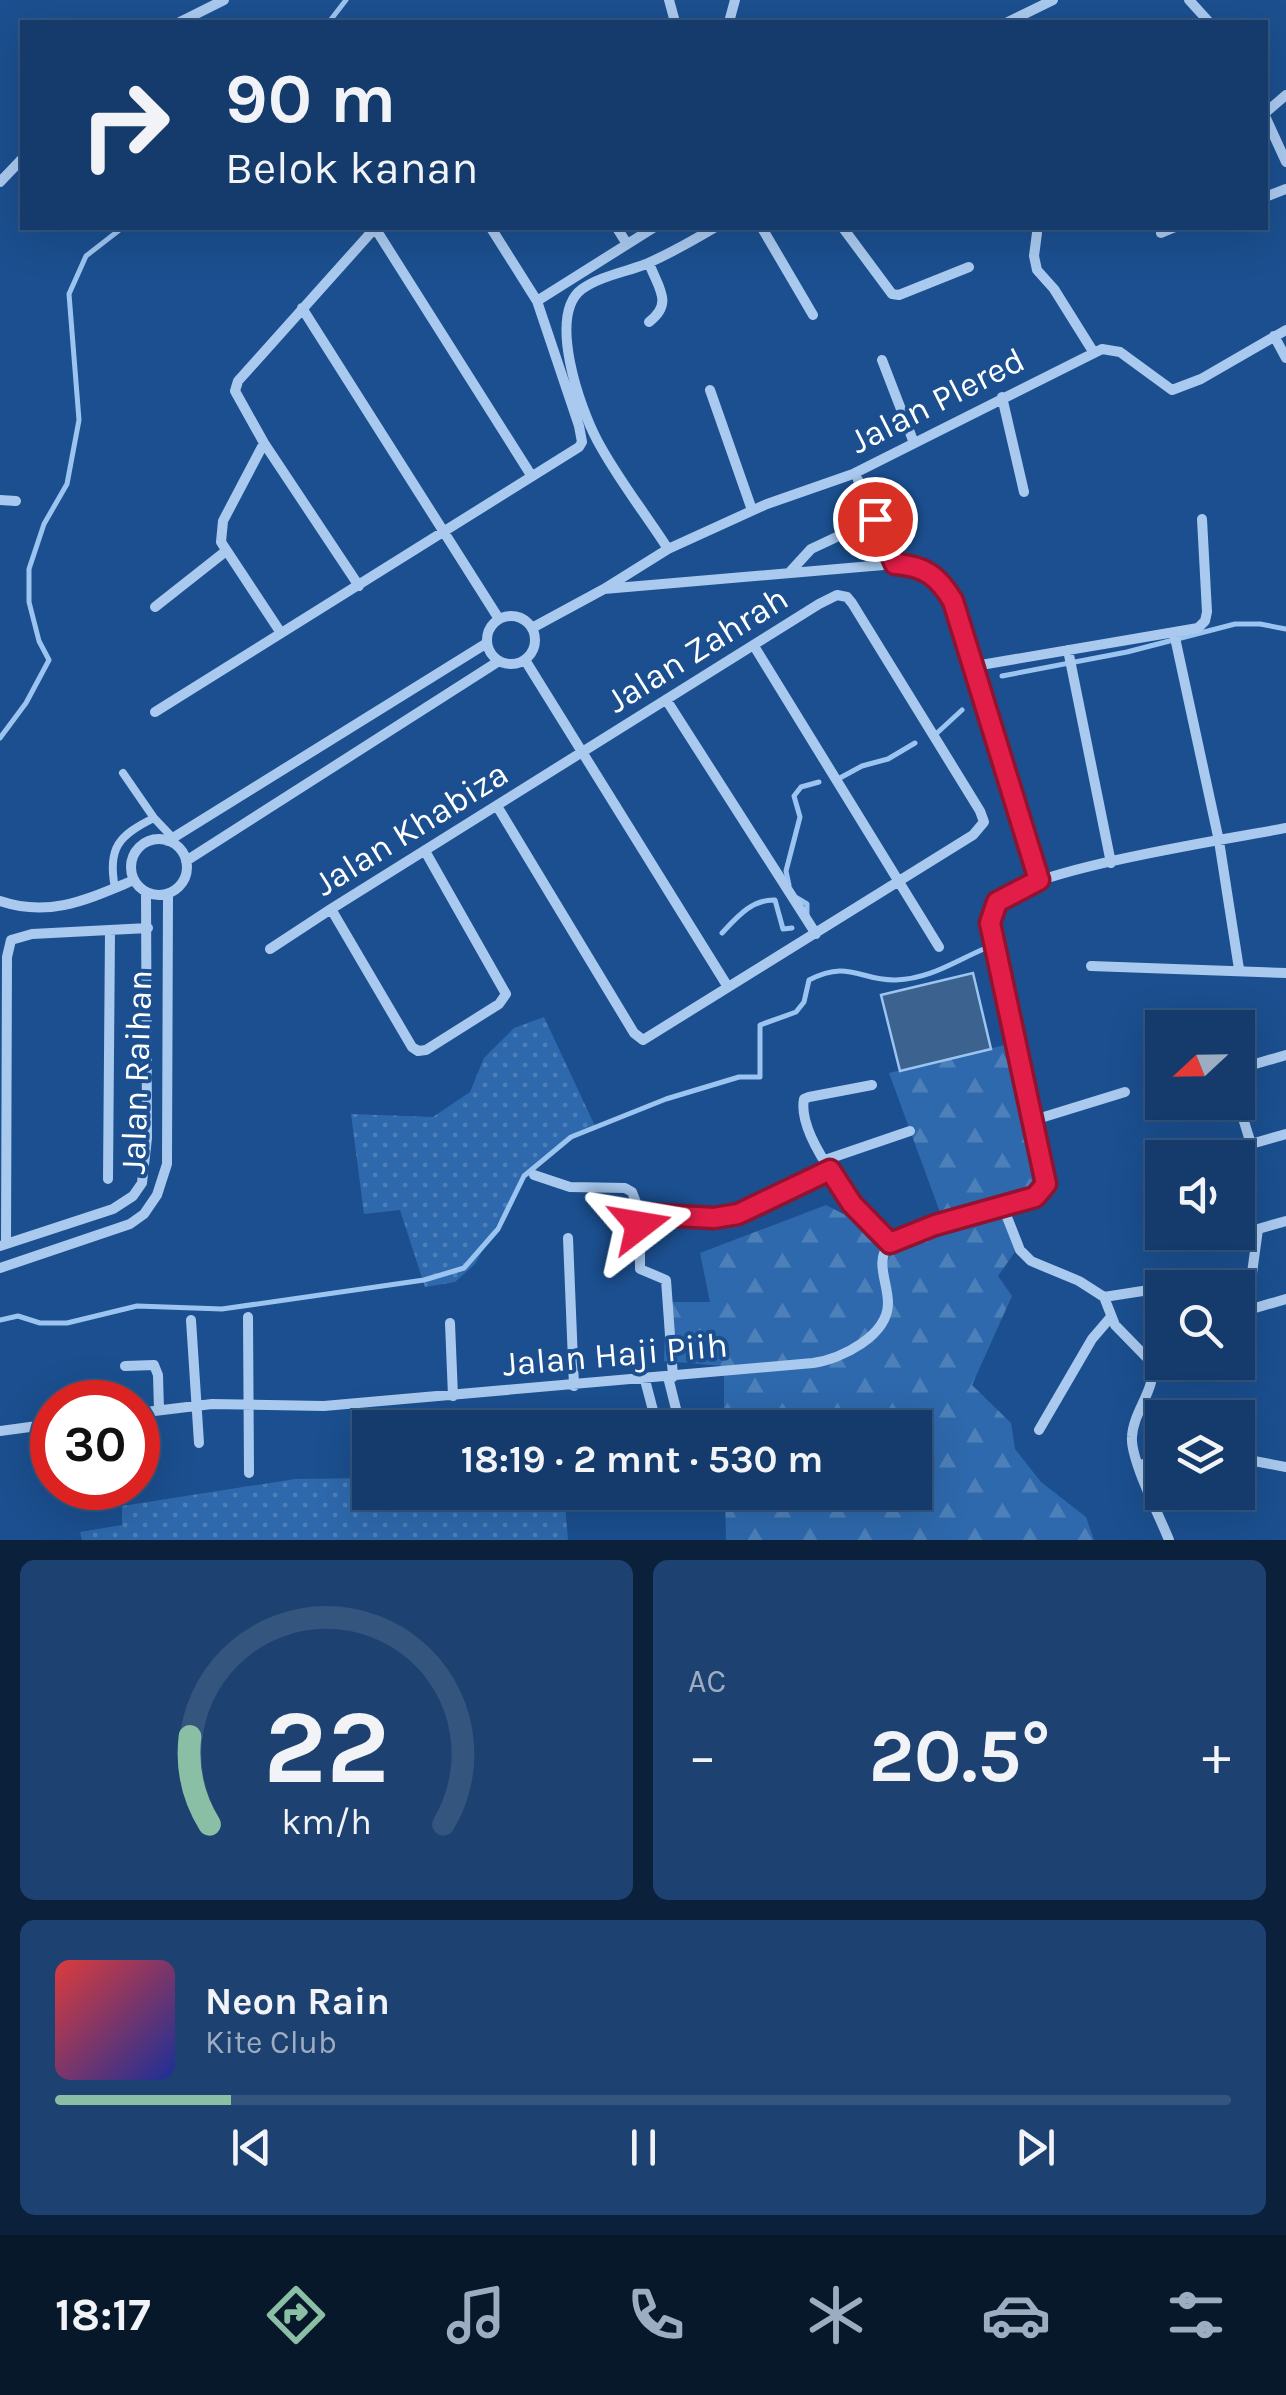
<!DOCTYPE html>
<html lang="id">
<head>
<meta charset="utf-8">
<style>
  body { margin:0; font-family:Karla,sans-serif; background:#1d4271; color:#f1f3f6; height:100vh; display:flex; flex-direction:column; font-size:38px; white-space:nowrap }
  * { box-sizing:border-box; margin:0 }
  p { font-size:32px; color:#9dadc1 }
  .icon { flex:none; width:55px; height:55px; fill:none; stroke:currentColor; stroke-width:2; stroke-linecap:round; stroke-linejoin:round }
  .map { position:relative; height:1540px; overflow:hidden }
  .details { display:flex; flex-direction:column; gap:20px; padding:20px; background:#0b203b; flex:1 }
  .details>* { flex:none }
  .banner { position:absolute; left:20px; top:20px; width:1248px; height:210px; border-radius:0px; box-shadow:0 10px 40px #0002,0 0 0 2px #33557e; background:#143b6b; color:#f1f3f6; overflow:hidden }
  .needle { width:65px; rotate:248deg }
  .buttons { position:absolute; left:1145px; top:1010px; display:grid; gap:20px }
  .buttons a { display:grid; place-items:center; width:110px; height:110px; border-radius:0px; background:#143b6b; box-shadow:0 10px 40px #0002,0 0 0 2px #33557e; font-size:50px }
  .speed { position:absolute; left:30px; top:1380px; display:flex; gap:20px; font-size:50px; font-weight:700; text-align:center }
  .speed>* { display:grid; place-content:center; width:130px; height:130px; border-radius:50%; background:#143b6b; box-shadow:0 10px 40px #0002,0 0 0 2px #33557e; line-height:1 }
  .speed .limit { border:15px solid #d22; background:#fff; color:#111 }
  .pin { position:absolute; display:grid; place-items:center; width:85px; height:85px; color:#fff; margin:-42px; border:5px solid #fff; border-radius:50%; box-shadow:0 2px 10px #0007 }
  .me { position:absolute; width:110px; margin:-55px; rotate:76deg; stroke-linejoin:round; filter:drop-shadow(0 0 8px #0008) }
  .turn { display:flex; align-items:center; gap:35px; height:210px; padding:0 40px; font-size:45px }
  .turn .icon { width:130px; height:130px; stroke-width:2.5 }
  .turn b { display:block; font-size:70px; line-height:85px }
  .big { font-size:75px; font-weight:700; line-height:1.1 }
  .details .tile { flex:1; display:flex; flex-direction:column; justify-content:center; gap:15px; min-width:0; padding:0 35px; border-radius:15px; background:#1d4271 }
  .details .dial { align-items:center; gap:0 }
  .dial svg { height:260px; overflow:visible; fill:none; stroke:#33557e; stroke-width:7; stroke-linecap:round; text-anchor:middle }
  .dial text { fill:#f1f3f6; stroke:none }
  .song { display:flex; align-items:center; gap:30px }
  .cover { width:120px; height:120px; border-radius:15px; background:linear-gradient(135deg,hsl(0 70% 55%),hsl(230 70% 35%)) }
  .played { height:10px; border-radius:5px; background:linear-gradient(90deg,#8abfa5 15%,#33557e 15%) }
  .keys { display:flex; justify-content:space-around; direction:ltr }
  .heat { display:flex; justify-content:space-between; align-items:center; font-size:55px; direction:ltr }
  .details .tiles { flex:1; display:grid; gap:20px; grid-template-columns:1fr 1fr }
  .tile:last-child { grid-column:span 2 }
  .trip { position:absolute; left:352px; top:1410px; width:580px; height:100px; border-radius:0px; background:#143b6b; box-shadow:0 10px 40px #0002,0 0 0 2px #33557e; font-weight:700; line-height:100px; text-align:center }
  .tabs { display:flex; height:160px; justify-content:space-around; align-items:center; background:#08182b; color:#9dadc1 }
  .tabs .icon { width:70px; height:70px }
  .tabs .active { color:#8abfa5 }
  .tabs b { font-size:45px; color:#f1f3f6 }
  .map>svg:first-child { display:block }
  .grass { fill:url(#grass-dots) }
  .forest { fill:url(#forest-firs) }
  .water { fill:#3c6290; stroke:#9cc4f0; stroke-width:2.5 }
  .lines { fill:none; stroke-linecap:round; stroke-linejoin:round }
  .stream { stroke:#9cc4f0; stroke-width:5 }
  .lane { stroke:#a9c9ee; stroke-width:8 }
  .street { stroke:#a9c9ee; stroke-width:10 }
  .route-casing { stroke:#92132f; stroke-width:25 }
  .route { stroke:#e11d48; stroke-width:18 }
  .labels { text-anchor:middle; stroke-width:8; stroke-linejoin:round; paint-order:stroke }
  .street-label { font-size:35px; fill:#fff; stroke:#1b4f8f }
</style>
</head>
<body>
<div class="map">
<svg width="1286" height="1540" viewBox="0 0 1286 1540">
  <defs>
    <pattern id="grass-dots" width="8" height="8" patternUnits="userSpaceOnUse" patternTransform="scale(2.5)"><rect width="8" height="8" fill="#2e69ad"/><path d="M2 2h.1M6 6h.1" fill="none" stroke="#4d80b9" stroke-width="1.8" stroke-linecap="round"/></pattern>
    <pattern id="forest-firs" width="22" height="20" patternUnits="userSpaceOnUse" patternTransform="scale(2.5)"><rect width="22" height="20" fill="#2e69ad"/><path d="M5 1l3.5 6h-7zM16 11l3.5 6h-7z" fill="#4d80b9"/></pattern>
  </defs>
  <rect width="100%" height="100%" fill="#1b4f8f"/>
  <path class="grass" d="M544 1017 595 1126 555 1147 525 1174 475 1264 455 1282 425 1287 400 1210 364 1214 351 1114 433 1117 470 1092 484 1058 514 1028Z
    M370 1478V1492L564 1493 568 1540H82L80 1532 122 1525V1506L295 1479Z"/>
  <path class="forest" d="M1013 1043 1042 1187 1007 1214 1019 1246 998 1276 1012 1296 972 1385 1011 1423 1015 1449 1041 1482 1086 1517 1094 1540H726L725 1493 915 1492V1428L724 1427V1366L664 1361 666 1302H710L700 1253 826 1205 892 1239 941 1215 889 1073Z"/>
  <path class="water" d="M973 973 991 1049 900 1071 881 995Z"/>
  <g class="lines">
    <path class="stream" d="M329 22 346 0
      M1002 676 1127 652 1235 624H1260L1286 629
      M937 733 962 710
      M0 738 26 703 49 660 39 641 29 602V569L44 524 67 484 79 420 69 294 86 256 122 228
      M838 779 862 766 888 759 915 743
      M789 885 786 871 800 817 794 796 801 787 819 782
      M797 898 807 904V916
      M722 933C737 917 752 899 775 900L783 929 792 928
      M0 1320 18 1316 40 1323H67L137 1306 222 1309 424 1280 464 1268 498 1229 524 1176 571 1137 666 1099 739 1077H760V1025L796 1012 804 1002 809 980C849 959 860 981 896 980 930 979 955 961 986 948"/>
    <path class="lane" d="M154 818 173 838
      M115 888C107 848 119 835 154 818L123 773"/>
    <path class="street" d="M669 0 675 22
      M1189 0 1209 22
      M180 22 224 0
      M729 22 735 0
      M1008 22 1053 0
      M1265 113 1286 95
      M1265 116 1286 162
      M0 182 22 159
      M1265 197 1286 189
      M617 228 627 244
      M762 228 813 315
      M843 228 892 294 899 295 969 267
      M1037 233 1034 256 1037 270 1054 289 1094 353
      M1161 233 1173 228
      M649 263C658 288 674 303 649 322
      M537 301 653 228
      M302 308 499 619
      M1274 336 1286 358
      M882 360 914 443
      M710 390 752 510
      M1002 397 1024 492
      M264 443 223 521 221 542 281 633
      M858 480 895 564
      M0 500 16 501
      M668 549C645 513 617 478 597 440 580 408 547 315 582 289 600 276 626 272 646 264 669 254 692 241 714 228
      M789 573 811 549 875 519
      M359 586 264 443 235 391 238 381 375 228 531 475
      M604 589 668 549 767 504 853 474 1102 349 1120 352 1172 390 1201 379 1286 330
      M155 607 226 551
      M487 640a24 24 0 1 1 48 0a24 24 0 1 1-48 0Z
      M532 628 604 589 895 564C925 566 938 576 953 601L1039 880
      M1174 633 1219 841 1239 969
      M754 646 939 947
      M1068 650 1111 863
      M525 660 728 987
      M975 666 1198 628 1205 621 1207 612 1202 519
      M667 701 816 934
      M155 712 579 447 582 442 579 426 537 301 491 228
      M131 867a28 28 0 1 1 56 0a28 28 0 1 1-56 0Z
      M168 841 487 643
      M186 861 499 661
      M0 901C50 918 88 899 134 880
      M331 909 412 1047 418 1051 426 1050 499 1004 506 994 425 851
      M270 949 331 909 819 604 837 595 847 597 852 603 980 811 984 822 973 835 643 1040 634 1033 497 806
      M1091 966 1286 973
      M1238 1069 1286 1055
      M872 1085 809 1097 804 1099C796 1139 863 1216 890 1243
      M1238 1102 1251 1144 1286 1134
      M1034 1120 1125 1092
      M825 1160 910 1131
      M534 1175 570 1187 625 1188 632 1192 640 1213V1269L666 1280 673 1377
      M108 1179 110 931
      M1003 1207 1020 1250 1031 1261 1079 1281 1104 1297 1115 1325 1152 1363C1157 1389 1133 1411 1132 1437 1130 1459 1160 1517 1169 1540
      M640 1213 714 1217 738 1214 830 1170
      M568 1238 574 1386
      M6 1244 7 957 11 940 32 934 148 928
      M0 1246 113 1209 133 1196 142 1183 147 1138 146 892
      M0 1268 130 1224 144 1214 157 1195 167 1164 168 894
      M1169 1288 1204 1282
      M1104 1297 1162 1288
      M1247 1310 1258 1229 1286 1221
      M1238 1313 1286 1299
      M248 1317 249 1473
      M191 1320 199 1443
      M450 1323 453 1396
      M1207 1362V1372
      M125 1366 154 1365 158 1375 159 1410
      M668 1377 678 1417
      M645 1380 655 1418
      M138 1413 212 1404 324 1406 813 1363C841 1359 888 1336 888 1303 888 1282 874 1261 890 1243L935 1225 1035 1197 1046 1184 992 938C991 925 987 911 998 901 1034 868 1229 839 1286 828
      M1039 1430 1092 1339 1110 1318
      M0 1431 52 1424
      M1238 1458 1286 1467
      M1139 1466 1162 1457"/>
  </g>
  <g class="lines">
    <defs>
      <path id="route" d="M640 1225V1214L714 1218 738 1214 830 1170 852 1204 890 1243 935 1225 1035 1197 1046 1184 990 923 997 902 1039 880 953 601C938 576 925 566 895 564L875 519"/>
    </defs>
    <use href="#route" class="route-casing"/>
    <use href="#route" class="route"/>
  </g>
  <g class="labels">
    <g class="street-label">
      <text transform="translate(937 400) rotate(-27)" y="12">Jalan Plered</text>
      <text transform="translate(697 649) rotate(-32)" y="12">Jalan Zahrah</text>
      <text transform="translate(411 828) rotate(-32)" y="12">Jalan Khabiza</text>
      <text transform="translate(136 1072) rotate(-88)" y="12">Jalan Raihan</text>
      <text transform="translate(615 1354) rotate(-5)" y="12">Jalan Haji Piih</text>
    </g>
  </g>
</svg>
<div class="buttons">
<a><svg class="needle" viewBox="-14 -14 28 28"><path d="M0-13l5 13h-10z" fill="#e53935"/><path d="M0 13l5-13h-10z" fill="#9dadc1"/></svg></a>
<a><svg class="icon" aria-label="sound" viewBox="0 0 24 24"><path d="M4 9h4l5-4v14l-5-4H4zM17 9q2 3 0 6"/></svg></a>
<a><svg class="icon" aria-label="search" viewBox="0 0 24 24"><circle cx="10" cy="10" r="6"/><path d="M15 15l6 6"/></svg></a>
<a><svg class="icon" aria-label="layers" viewBox="0 0 24 24"><path d="M12 4l9 5-9 5-9-5zM3 14l9 5 9-5"/></svg></a>
</div>
<div class="speed"><div class="limit">30</div></div>
<div class="pin" style="left:875px;top:519px;background:#d93025"><svg class="icon" aria-label="arrive" viewBox="0 0 24 24"><path d="M6 21V4h12l-3 4 3 4H6"/></svg></div>
<svg class="me" style="left:640px;top:1225px" viewBox="-20 -20 40 40"><path d="M0-17L14 15 0 8-14 15z" fill="#e11d48" stroke="#fff" stroke-width="4"/></svg>
<div class="trip">18:19 · 2 mnt · 530 m</div>
<div class="banner">
<div class="turn"><svg class="icon" aria-label="right" viewBox="0 0 24 24"><path d="M7 20v-9h11M14 6l5 5-5 5"/></svg><div><b>90 m</b>Belok kanan</div></div>
</div>
</div>
<section class="details">
<div class="tiles">
<div class="tile dial"><svg viewBox="0 0 100 80">
<path d="M14 69A42 42 0 1 1 86 69"/>
<path d="M14 69A42 42 0 0 1 8 42" stroke="#8abfa5"/>
<text x="50" y="56" font-size="32" font-weight="700">22</text>
<text x="50" y="72" font-size="11">km/h</text>
</svg></div>
<div class="tile"><p>AC</p>
<div class="heat"><a>−</a><b class="big">20.5°</b><a>+</a></div>
</div>
<div class="tile">
<div class="song"><i class="cover"></i><div><b>Neon Rain</b><p>Kite Club</p></div></div>
<div class="played"></div>
<div class="keys"><svg class="icon" aria-label="previous" viewBox="0 0 24 24"><path d="M18 5L8 12l10 7zM5 5v14"/></svg><svg class="icon" aria-label="pause" viewBox="0 0 24 24"><path d="M8 5v14M16 5v14"/></svg><svg class="icon" aria-label="next" viewBox="0 0 24 24"><path d="M6 5l10 7-10 7zM19 5v14"/></svg></div>
</div>
</div>
</section>
<nav class="tabs">
<b>18:17</b>
<svg class="icon active" aria-label="directions" viewBox="0 0 24 24"><path d="M12 3l9 9-9 9-9-9zM9 14v-3h6M13 9l2 2-2 2"/></svg>
<svg class="icon" aria-label="music" viewBox="0 0 24 24"><path d="M9 18V5l10-2v13"/><circle cx="6" cy="18" r="3"/><circle cx="16" cy="16" r="3"/></svg>
<svg class="icon" aria-label="phone" viewBox="0 0 24 24"><path d="M5 4h4l2 5-3 2q2 4 5 5l2-3 5 2v4C11 20 4 13 5 4z"/></svg>
<svg class="icon" aria-label="climate" viewBox="0 0 24 24"><path d="M12 3v18M4 7l16 10M4 17L20 7"/></svg>
<svg class="icon" aria-label="car" viewBox="0 0 24 24"><path d="M5 17H2v-5l4-1 3-4h7l3 4 3 1v5h-3M9 17h6M6 11h13"/><circle cx="7" cy="17" r="2"/><circle cx="17" cy="17" r="2"/></svg>
<svg class="icon" aria-label="filters" viewBox="0 0 24 24"><path d="M4 7h16M4 17h16"/><circle cx="9" cy="7" r="2"/><circle cx="15" cy="17" r="2"/></svg>
</nav>
</body>
</html>
